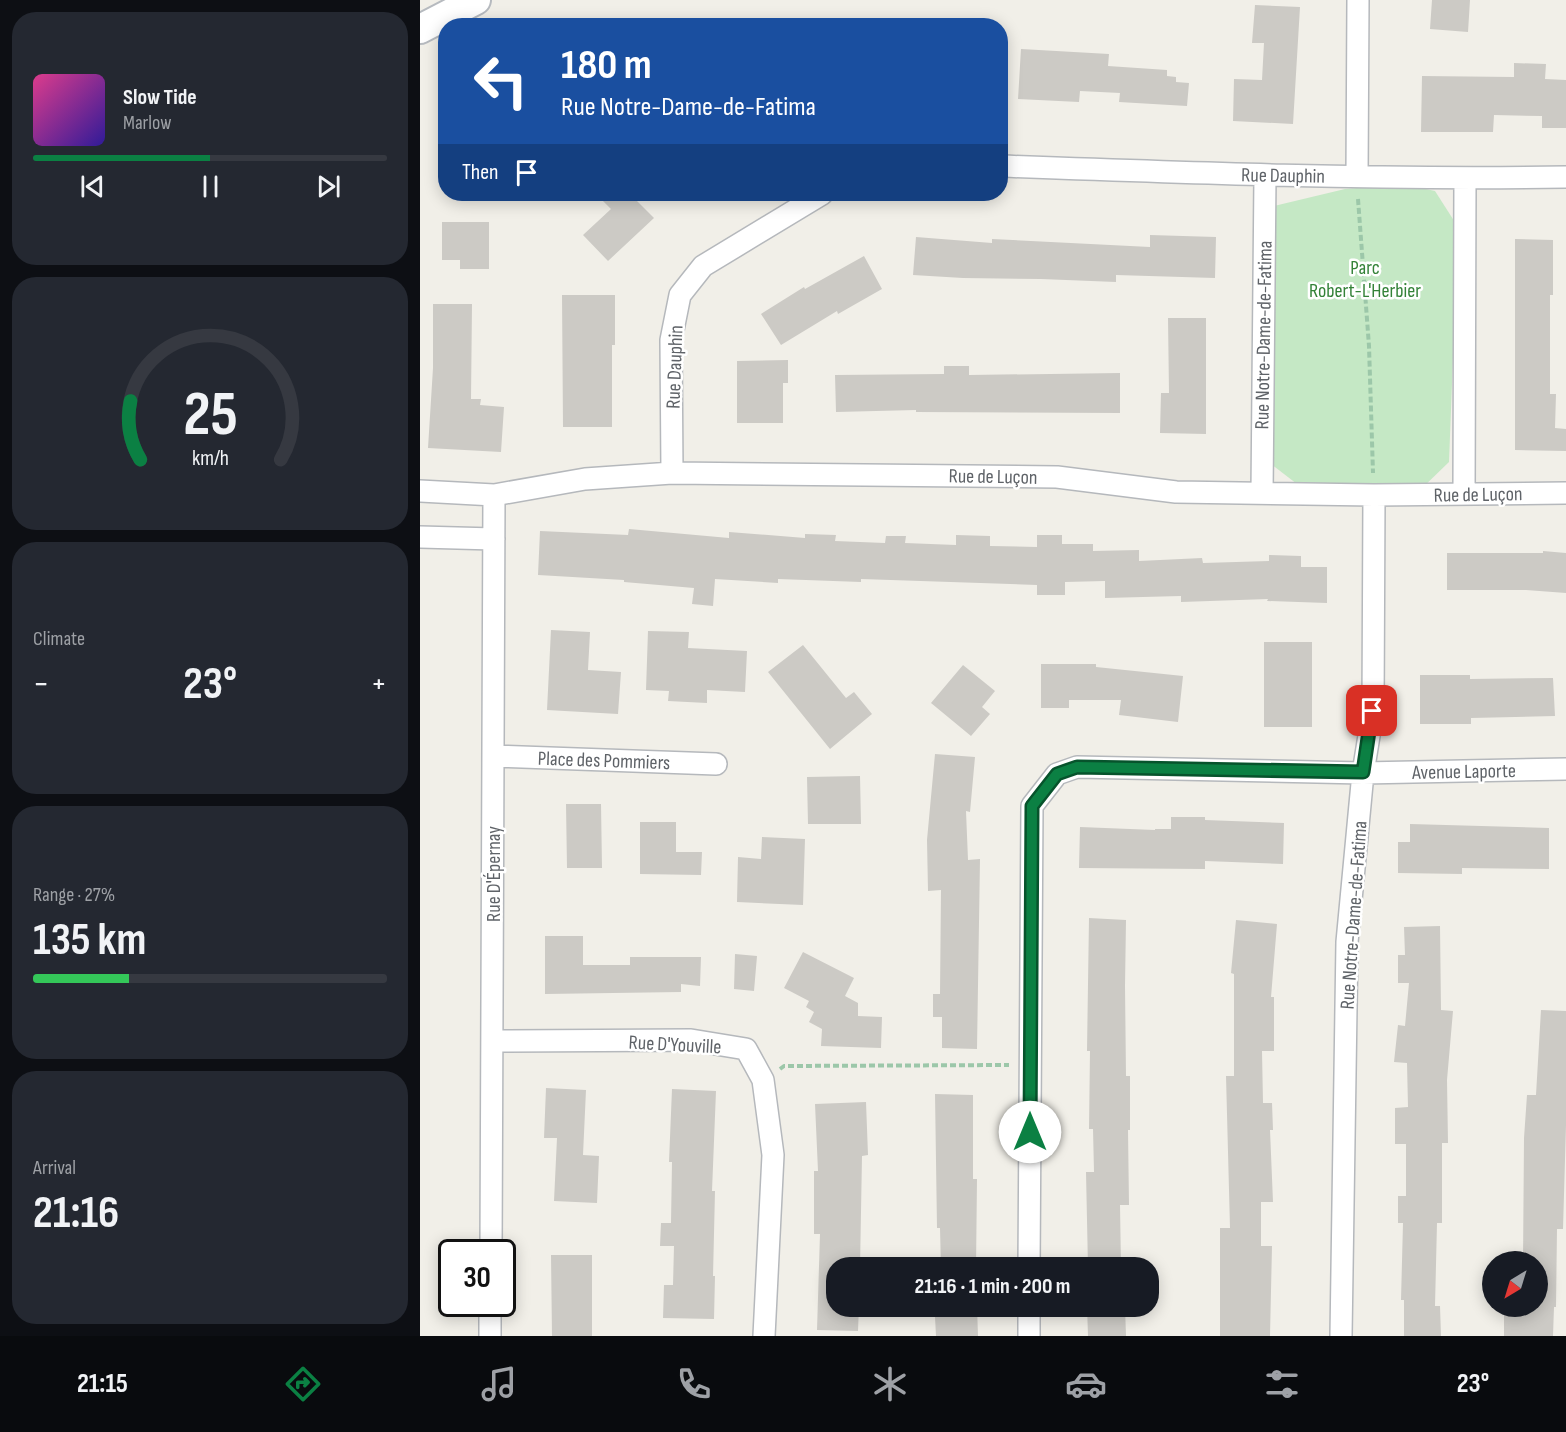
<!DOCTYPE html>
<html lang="en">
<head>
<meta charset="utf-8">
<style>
  body { margin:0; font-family:"Sofia Sans Condensed",sans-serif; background:#242831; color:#f1f3f6; height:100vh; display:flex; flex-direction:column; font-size:22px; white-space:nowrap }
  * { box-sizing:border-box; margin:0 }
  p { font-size:20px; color:#9ea1a6 }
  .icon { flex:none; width:33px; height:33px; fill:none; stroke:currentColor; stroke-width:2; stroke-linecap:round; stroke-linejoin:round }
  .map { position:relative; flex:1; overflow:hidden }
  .side { display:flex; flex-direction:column; gap:12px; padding:12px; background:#0d0f14; width:420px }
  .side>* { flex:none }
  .top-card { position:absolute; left:18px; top:18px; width:570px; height:183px; border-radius:24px; box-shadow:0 3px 15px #0003; background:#1a4fa0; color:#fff; overflow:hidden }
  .needle { width:39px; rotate:218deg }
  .buttons { position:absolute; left:1062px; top:1251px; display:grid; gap:12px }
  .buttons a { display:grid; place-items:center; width:66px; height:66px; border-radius:50%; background:#171b24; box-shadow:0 3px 15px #0003; font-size:30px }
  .speed { position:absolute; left:18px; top:1239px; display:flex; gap:12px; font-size:30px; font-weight:700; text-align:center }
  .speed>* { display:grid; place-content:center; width:78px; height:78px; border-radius:50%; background:#171b24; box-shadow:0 3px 15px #0003; line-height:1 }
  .speed .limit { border:3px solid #111; border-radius:9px; background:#fff; color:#111 }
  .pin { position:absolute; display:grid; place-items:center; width:51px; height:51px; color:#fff; margin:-26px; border-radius:12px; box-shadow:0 3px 9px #0006 }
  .me { position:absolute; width:66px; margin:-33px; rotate:0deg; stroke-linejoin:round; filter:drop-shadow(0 0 4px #0008) }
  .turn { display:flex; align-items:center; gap:21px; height:126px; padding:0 24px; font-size:27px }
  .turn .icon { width:78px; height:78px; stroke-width:2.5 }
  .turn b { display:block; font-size:42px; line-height:51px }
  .then { display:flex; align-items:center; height:57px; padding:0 24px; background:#0003; gap:12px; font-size:22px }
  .big { font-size:45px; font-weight:700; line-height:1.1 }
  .side .widget { flex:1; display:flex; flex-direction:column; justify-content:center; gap:9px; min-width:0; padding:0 21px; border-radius:24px; background:#242831 }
  .side .dial { align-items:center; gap:0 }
  .dial svg { height:156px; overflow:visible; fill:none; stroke:#363941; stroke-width:7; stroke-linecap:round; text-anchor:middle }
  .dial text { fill:#f1f3f6; stroke:none }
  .song { display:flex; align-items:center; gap:18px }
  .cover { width:72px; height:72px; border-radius:9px; background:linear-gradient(135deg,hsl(330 70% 55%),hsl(250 70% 35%)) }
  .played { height:6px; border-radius:3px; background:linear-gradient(90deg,#0b8043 50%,#363941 50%) }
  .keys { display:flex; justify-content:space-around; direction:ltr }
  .heat { display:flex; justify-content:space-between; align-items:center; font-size:33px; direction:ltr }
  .charge { height:9px; border-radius:4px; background:linear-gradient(90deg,#34c759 27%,#363941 0) }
  .trip { position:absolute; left:406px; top:1257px; width:333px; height:60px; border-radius:24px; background:#171b24; box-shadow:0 3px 15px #0003; font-weight:700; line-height:60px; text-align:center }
  .tab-bar { display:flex; height:96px; justify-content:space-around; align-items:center; background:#090b0e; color:#9ea1a6 }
  .tab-bar .icon { width:42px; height:42px }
  .tab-bar .on { color:#0b8043 }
  .tab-bar b { font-size:27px; color:#f1f3f6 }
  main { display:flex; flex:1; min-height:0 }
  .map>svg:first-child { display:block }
  .green { fill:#c5e8c5 }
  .building { fill:#cccac5 }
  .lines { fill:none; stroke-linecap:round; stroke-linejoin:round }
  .street-casing { stroke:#b5b8bc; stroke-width:24 }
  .secondary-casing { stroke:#b6babf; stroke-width:32 }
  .path { stroke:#9cc7a9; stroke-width:4; stroke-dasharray:6 3; stroke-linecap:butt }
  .street { stroke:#fff; stroke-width:21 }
  .secondary { stroke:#fff; stroke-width:28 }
  .route-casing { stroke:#07532c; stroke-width:15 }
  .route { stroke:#0b8043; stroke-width:10 }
  .labels { text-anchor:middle; stroke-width:5; stroke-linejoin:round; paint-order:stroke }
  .street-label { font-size:20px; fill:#5f6368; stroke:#fff }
  .park-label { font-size:20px; fill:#348238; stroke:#fff }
</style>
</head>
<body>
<main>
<section class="side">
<div class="widget">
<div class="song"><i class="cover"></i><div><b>Slow Tide</b><p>Marlow</p></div></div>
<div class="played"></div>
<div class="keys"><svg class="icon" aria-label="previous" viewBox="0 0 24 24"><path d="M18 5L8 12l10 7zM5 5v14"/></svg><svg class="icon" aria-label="pause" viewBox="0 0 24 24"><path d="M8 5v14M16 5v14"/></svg><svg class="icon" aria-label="next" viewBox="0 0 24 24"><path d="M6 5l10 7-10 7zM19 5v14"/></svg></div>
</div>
<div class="widget dial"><svg viewBox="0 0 100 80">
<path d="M14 69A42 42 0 1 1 86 69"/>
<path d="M14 69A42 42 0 0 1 9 39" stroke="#0b8043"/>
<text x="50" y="56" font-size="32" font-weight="700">25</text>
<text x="50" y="72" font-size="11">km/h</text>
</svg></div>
<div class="widget"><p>Climate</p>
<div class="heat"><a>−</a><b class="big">23°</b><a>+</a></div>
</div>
<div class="widget"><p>Range · 27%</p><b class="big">135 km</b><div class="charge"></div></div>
<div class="widget"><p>Arrival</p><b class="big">21:16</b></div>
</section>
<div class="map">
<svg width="1146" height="1336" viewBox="0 0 1146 1336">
  <rect width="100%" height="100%" fill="#f1efe8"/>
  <path class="green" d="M983 184 1015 191 1038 227 1029 462 998 492 877 484 851 464 854 206 925 189Z"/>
  <path class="building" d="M1012 0H1050L1048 32 1010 29Z
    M835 5 880 7 873 124 813 121 814 79 842 80 844 43H832Z
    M601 49 689 54 688 66 747 70V76L756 77V82L769 83 767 106 699 102 700 93 660 91 659 102 598 99Z
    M1094 63 1126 64 1125 79 1146 80V128H1122V116L1074 115 1073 132H1001L1002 76 1094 77Z
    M176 194H210L234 218 188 261 163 235 191 209Z
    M22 222H69V269H40V260H22Z
    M730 235 796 237 795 278 696 275V282L621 279 543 278 493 275 496 237 572 243V239L730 247Z
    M1095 239 1133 240V295H1130V394H1136L1135 428 1146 429V451L1095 450Z
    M444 256 462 289 418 314 417 311 361 345 341 314 384 287 385 289Z
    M142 295H195V345H192V427H143Z
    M13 304H52L51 399H61L60 405 84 407 81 452 8 448 13 368Z
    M748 318H786V434L740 433 741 393H749Z
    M368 360V383H363V423H317V361Z
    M524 366H549V375L700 373V413L496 412V410L416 412 415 375 524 374Z
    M209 529 309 538V532L385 538V534L416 535 415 541 465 543 466 536H486L485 543 536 545V535L570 536V546L617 547V535H642V544H673V551L719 550V561L782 558 783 563 849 561V555L881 556V567H907V603L847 601 848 599 761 602V596L685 598V581L645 582V595H617V585L441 579V582L358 579V583L295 579 293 606 272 604 274 588 204 582V580L118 575 120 531 208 535Z
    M1123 551 1146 553V593L1106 590H1027V553H1123Z
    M131 630 170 632 168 670 201 672 198 714 127 710Z
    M228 631 269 632 268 648 327 651 325 692 287 690V703L248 701 249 691 226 690Z
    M844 642H892V727H844Z
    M383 645 426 698 434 692 452 714 410 749 348 672Z
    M621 664H676V667L763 676 758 722 699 715 701 700H649V708H621Z
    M543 665 575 691 562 707 570 714 551 736 511 703Z
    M1000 675H1050V679L1133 678 1135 716 1051 718V724H1000Z
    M515 754 555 757 550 812 546 811 548 860 560 859 557 1049 522 1048V1017H513V994H520L521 890 508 891 507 840Z
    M440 776 441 824H388L387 777Z
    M146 804H181L182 868H147Z
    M751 817H785V820L864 823 863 864 785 861V869L659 868 660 827 735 830V829H751Z
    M220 822H256V852H282L281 875 220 874Z
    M990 824 1129 828V869L1042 868V874L978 873V842H990Z
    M342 837 385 839 383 905 317 902 318 857 341 859Z
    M669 918 706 920 705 986 706 1076H710V1130H708L709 1205H700L701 1268H668L666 1172H674L673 1129H669L670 1051H667Z
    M816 920 857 924 851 997H854V1051H842L843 1103H852L853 1130H850L853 1202H841V1246H852L850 1336H800V1228H810L806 1076H814V974L811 973Z
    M1020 926 1021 1010 1033 1011 1027 1080 1028 1143H1022V1223H1017L1015 1306H1020L1021 1336H984V1300H981L983 1223H978V1196H986V1144H975V1108L988 1107 987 1063 974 1062 978 1025 985 1026 989 983H978V955H985L984 927Z
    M125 936H163V965H210V957H281L280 986 261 984V992L125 994Z
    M383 952 434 978 425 996 438 1003V1016L462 1017 461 1048 401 1046 402 1029 389 1022 394 1012 386 1007 389 1001 364 988Z
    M315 954 337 956 334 991 314 989Z
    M1121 1010 1146 1011V1125L1143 1229H1137L1136 1307H1134L1133 1336H1084V1306H1118V1262H1103L1104 1138 1107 1095H1116Z
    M126 1088 166 1090 163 1155 179 1156 177 1203 134 1201 137 1138H124Z
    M252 1089 296 1091 292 1191H295L293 1276H295L294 1319 243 1318 244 1285H253L254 1246H240L241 1223H251L252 1162H249Z
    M515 1094 553 1095V1179H557L556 1268H521L520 1228H517Z
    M446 1102 448 1155 442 1156 440 1268H417V1306H439L438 1331 397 1330 400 1234H394V1171H398L395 1104Z
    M131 1255H172V1336H132Z
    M522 1306H557L558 1336H516L515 1317H522Z
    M667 1306H705L706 1336H668Z"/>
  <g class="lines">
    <defs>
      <path id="street" d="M580 166C769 173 957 180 1146 177
        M937 176 938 0
        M252 473 251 340 260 295 283 266 402 194
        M0 491 74 495 165 479 252 473 637 477 756 492 954 495 1146 493
        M842 493 845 176
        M1044 494 1045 179
        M0 537 74 539
        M73 756 296 764
        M72 1041 271 1040 326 1049 343 1080 353 1155 344 1336
        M71 1252 74 495
        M609 1268 612 806 637 774 657 767 943 773 1146 769
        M70 1336V1304
        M609 1336V1306
        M921 1336 927 942 943 773 953 711 954 495"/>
      <path id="secondary" d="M0 29 56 0"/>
    </defs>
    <use href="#street" class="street-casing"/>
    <use href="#secondary" class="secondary-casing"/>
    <path class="path" d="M938 199 949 346 953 473
      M360 1069 364 1066 589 1065"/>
    <use href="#street" class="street"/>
    <use href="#secondary" class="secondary"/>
  </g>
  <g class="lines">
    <defs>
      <path id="route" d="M610 1132 612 806 637 774 657 767 943 772 952 711"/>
    </defs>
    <use href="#route" class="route-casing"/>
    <use href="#route" class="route"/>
  </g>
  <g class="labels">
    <g class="street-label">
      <text transform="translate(863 175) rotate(1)" y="7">Rue Dauphin</text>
      <text transform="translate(843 335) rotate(-89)" y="7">Rue Notre-Dame-de-Fatima</text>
      <text transform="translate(254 367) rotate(-88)" y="7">Rue Dauphin</text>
      <text transform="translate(573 476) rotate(1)" y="7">Rue de Luçon</text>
      <text transform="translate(1058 494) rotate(-1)" y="7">Rue de Luçon</text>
      <text transform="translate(184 760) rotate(2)" y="7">Place des Pommiers</text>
      <text transform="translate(1044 771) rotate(-1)" y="7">Avenue Laporte</text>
      <text transform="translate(73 874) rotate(-90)" y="7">Rue D'Épernay</text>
      <text transform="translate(933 915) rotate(-86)" y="7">Rue Notre-Dame-de-Fatima</text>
      <text transform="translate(255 1044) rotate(3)" y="7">Rue D'Youville</text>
    </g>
    <g class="park-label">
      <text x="945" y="274">Parc<tspan x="945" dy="23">Robert-L'Herbier</tspan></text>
    </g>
  </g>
</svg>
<div class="buttons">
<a><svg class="needle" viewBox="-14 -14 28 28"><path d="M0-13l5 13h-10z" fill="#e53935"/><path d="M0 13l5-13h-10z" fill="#9ea1a6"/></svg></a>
</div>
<div class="speed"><div class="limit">30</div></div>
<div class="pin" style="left:952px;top:711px;background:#d93025"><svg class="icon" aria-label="arrive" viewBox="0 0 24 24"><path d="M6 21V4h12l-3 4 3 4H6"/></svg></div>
<svg class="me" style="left:610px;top:1132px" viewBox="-20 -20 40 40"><circle r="19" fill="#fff"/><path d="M0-13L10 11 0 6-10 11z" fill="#0b8043"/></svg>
<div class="trip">21:16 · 1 min · 200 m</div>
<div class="top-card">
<div class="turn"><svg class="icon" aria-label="left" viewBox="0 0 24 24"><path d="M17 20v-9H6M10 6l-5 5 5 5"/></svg><div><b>180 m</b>Rue Notre-Dame-de-Fatima</div></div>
<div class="then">Then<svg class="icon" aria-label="arrive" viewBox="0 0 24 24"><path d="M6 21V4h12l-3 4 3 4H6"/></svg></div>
</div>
</div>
</main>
<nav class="tab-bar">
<b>21:15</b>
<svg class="icon on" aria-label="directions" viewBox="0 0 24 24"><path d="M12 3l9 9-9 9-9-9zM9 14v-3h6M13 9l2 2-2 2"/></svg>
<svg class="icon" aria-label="music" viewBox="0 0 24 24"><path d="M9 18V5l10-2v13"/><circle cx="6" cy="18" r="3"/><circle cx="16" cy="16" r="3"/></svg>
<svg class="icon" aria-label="phone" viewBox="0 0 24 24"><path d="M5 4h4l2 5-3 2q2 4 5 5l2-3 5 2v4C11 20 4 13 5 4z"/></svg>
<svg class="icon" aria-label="climate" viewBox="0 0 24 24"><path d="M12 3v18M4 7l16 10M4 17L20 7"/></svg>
<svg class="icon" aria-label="car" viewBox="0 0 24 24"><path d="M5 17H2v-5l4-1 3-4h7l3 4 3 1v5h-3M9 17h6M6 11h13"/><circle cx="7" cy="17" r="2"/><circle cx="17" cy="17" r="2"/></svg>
<svg class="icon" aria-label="filters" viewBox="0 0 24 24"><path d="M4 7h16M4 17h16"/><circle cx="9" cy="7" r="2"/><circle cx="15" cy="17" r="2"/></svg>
<b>23°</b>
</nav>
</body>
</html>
